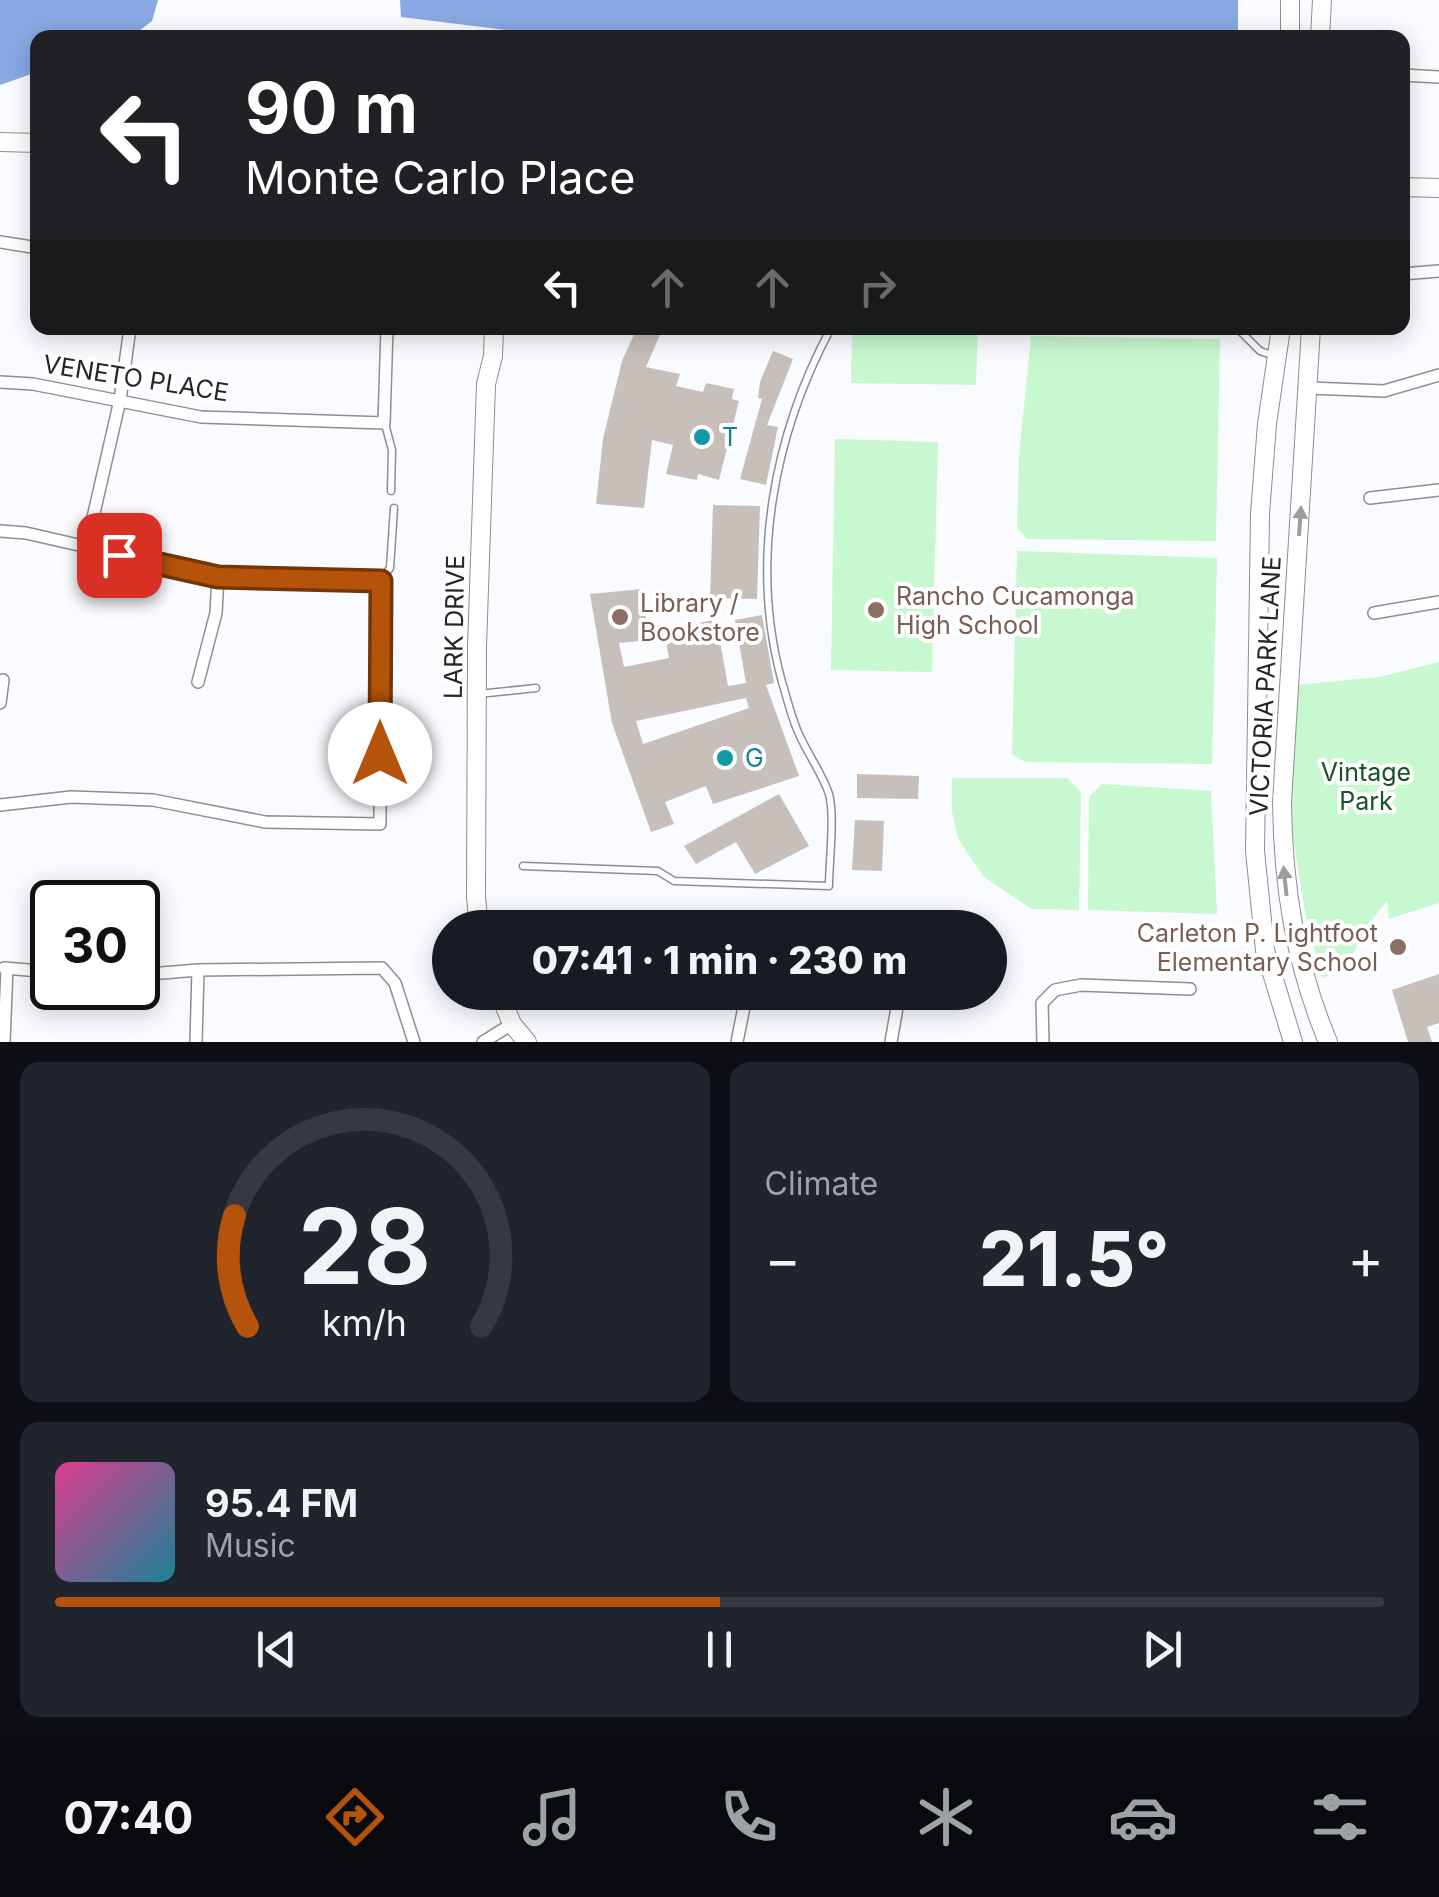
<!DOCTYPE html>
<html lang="en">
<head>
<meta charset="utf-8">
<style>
  body { margin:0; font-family:Inter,sans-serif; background:#20242c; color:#f1f3f6; height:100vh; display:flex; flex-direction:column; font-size:38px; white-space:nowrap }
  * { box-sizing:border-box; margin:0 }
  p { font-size:32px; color:#9ea1a6 }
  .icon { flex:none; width:55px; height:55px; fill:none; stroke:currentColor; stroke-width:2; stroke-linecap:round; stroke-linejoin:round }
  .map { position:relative; height:1042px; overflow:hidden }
  .panel { display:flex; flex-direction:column; gap:20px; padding:20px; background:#0d0f14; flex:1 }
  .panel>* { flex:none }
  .banner { position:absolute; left:30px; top:30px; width:1380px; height:305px; border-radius:20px; box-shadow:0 5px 25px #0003; background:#202124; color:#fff; overflow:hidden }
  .speed { position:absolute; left:30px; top:880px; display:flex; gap:20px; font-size:50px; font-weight:700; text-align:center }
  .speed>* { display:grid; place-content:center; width:130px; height:130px; border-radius:50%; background:#171b24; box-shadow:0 5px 25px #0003; line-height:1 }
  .speed .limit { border:5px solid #111; border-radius:15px; background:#fff; color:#111 }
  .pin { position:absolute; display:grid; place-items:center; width:85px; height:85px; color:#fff; margin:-42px; border-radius:20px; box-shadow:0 5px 15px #0006 }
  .me { position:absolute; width:110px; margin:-55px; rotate:0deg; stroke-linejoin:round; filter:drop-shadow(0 0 8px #0008) }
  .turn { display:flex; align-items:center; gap:35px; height:210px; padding:0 50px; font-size:45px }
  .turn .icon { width:130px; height:130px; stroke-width:2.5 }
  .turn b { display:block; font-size:70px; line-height:85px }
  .lanes { display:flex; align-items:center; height:95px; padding:0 50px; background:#0003; justify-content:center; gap:50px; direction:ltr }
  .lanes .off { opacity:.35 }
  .big { font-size:75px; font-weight:800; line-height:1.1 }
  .panel .widget { flex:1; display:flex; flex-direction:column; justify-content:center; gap:15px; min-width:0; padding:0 35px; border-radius:20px; background:#20242c }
  .panel .dial { align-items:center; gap:0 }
  .dial svg { height:260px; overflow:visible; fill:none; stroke:#363941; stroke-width:7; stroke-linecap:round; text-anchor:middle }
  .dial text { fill:#f1f3f6; stroke:none }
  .song { display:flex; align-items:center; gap:30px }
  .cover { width:120px; height:120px; border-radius:15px; background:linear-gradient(135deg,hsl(330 70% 55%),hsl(190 70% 35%)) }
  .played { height:10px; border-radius:5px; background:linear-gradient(90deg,#b45309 50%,#363941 50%) }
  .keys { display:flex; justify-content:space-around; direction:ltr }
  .heat { display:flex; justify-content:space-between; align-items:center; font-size:55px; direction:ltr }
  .panel .tiles { flex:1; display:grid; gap:20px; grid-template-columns:1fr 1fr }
  .widget:last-child { grid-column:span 2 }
  .trip { position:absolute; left:432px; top:910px; width:575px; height:100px; border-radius:50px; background:#171b24; box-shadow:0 5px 25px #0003; font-weight:800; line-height:100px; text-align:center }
  .dock { display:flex; height:160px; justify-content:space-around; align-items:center; background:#090b0e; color:#9ea1a6 }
  .dock .icon { width:70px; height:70px }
  .dock .on { color:#b45309 }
  .dock b { font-size:45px; color:#f1f3f6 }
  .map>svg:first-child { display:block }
  .green { fill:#c8f8cf }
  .water { fill:#89a9e4 }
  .building { fill:#c7c0ba; fill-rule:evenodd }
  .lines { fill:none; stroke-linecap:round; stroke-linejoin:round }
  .lane-casing { stroke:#8b8e95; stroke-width:9 }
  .street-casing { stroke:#8b8e95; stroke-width:14 }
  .secondary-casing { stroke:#8b8e95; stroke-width:20 }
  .lane { stroke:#fff; stroke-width:6 }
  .street { stroke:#fff; stroke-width:11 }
  .secondary { stroke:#fff; stroke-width:18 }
  .oneway { fill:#9c9d9e }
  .route-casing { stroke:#753606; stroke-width:25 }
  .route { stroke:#b45309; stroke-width:18 }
  .culture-dot { fill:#0f9aa8; stroke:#fff; stroke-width:4 }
  .education-dot { fill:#8d6e63; stroke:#fff; stroke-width:4 }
  .labels { text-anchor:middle; stroke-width:8; stroke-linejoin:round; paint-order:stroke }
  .street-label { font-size:25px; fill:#242528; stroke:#fff }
  .culture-label { font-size:25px; fill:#0d838f; stroke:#fff; text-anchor:start }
  .education-label { font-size:25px; fill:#785e54; stroke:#fff; text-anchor:start }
  .park-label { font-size:25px; fill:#145426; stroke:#fff }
</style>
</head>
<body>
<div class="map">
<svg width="1439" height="1042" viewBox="0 0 1439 1042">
  <rect width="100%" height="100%" fill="#f9fbfe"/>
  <path class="green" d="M852 328H978L976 385 851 383Z
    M1031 336 1220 339 1216 541 1027 539 1017 528 1019 456Z
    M835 439 938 442 932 672 831 670Z
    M1017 551 1217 558 1212 764 1025 762 1012 754Z
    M1439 662V903L1389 919 1387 901 1368 925 1345 969 1322 978 1306 918 1290 817 1296 685 1380 677Z
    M952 778H1067L1081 792 1079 910 1032 909 984 877 958 839 952 812Z
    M1102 784 1211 791 1217 914 1088 910 1089 797Z"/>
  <path class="water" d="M0 0H158L152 21 131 37 38 38 37 72 0 85Z
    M400 0H1238V37L572 38 401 17Z"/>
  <path class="building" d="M637 328H663L646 367 680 374 676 386 703 392 706 383 734 389 732 399 739 401 719 480 698 474 697 480 666 474 673 445 652 440 644 508 596 504 603 439 622 361Z
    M773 351 793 359 767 425 778 427 766 485 740 479 762 399 758 398 760 382Z
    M713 505 760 506 757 599 710 598Z
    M642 589 649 640 619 643 624 667 669 658 664 631 716 619 728 686 746 683 735 620 762 615 774 683 766 685 799 776 713 804 706 786 665 802 674 824 651 832 612 723 590 594ZM746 698 749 708 643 744 636 721Z
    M857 774 919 776 918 799 857 798Z
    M779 794 809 846 755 874 736 842 696 864 684 846Z
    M855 820 884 821 882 871 852 870Z
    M1439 974V1023L1427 1027 1432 1042H1408L1392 990Z"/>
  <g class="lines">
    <defs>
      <path id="lane" d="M1237 328 1260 351 1275 356
        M385 424 392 450 391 491
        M381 580 390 568 394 508
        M478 694 536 688
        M523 866 658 871 674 881 829 886C829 861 835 817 829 794 822 773 807 753 798 732 791 716 787 698 782 682 749 562 774 434 831 328"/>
      <path id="street" d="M1402 75 1439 77
        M0 242 38 248
        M1402 274 1439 271
        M0 382 33 384 201 417 384 423 387 328
        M1310 388 1384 391 1439 375
        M1370 498 1439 490
        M0 531 26 533 218 577 381 581 380 824 265 822 153 800 71 797 0 805
        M86 548 120 400 130 328
        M1374 613 1439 602
        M198 682 216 613 218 577
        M0 703 3 680
        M4 968 52 972
        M138 975 198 970 382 968 395 983 414 1042
        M890 992 898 1002 891 1042
        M4 1042 7 968
        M196 1042 198 970
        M483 1042 512 1024
        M737 1042 747 992
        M1043 1042 1042 1003 1055 990 1081 985 1190 989"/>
      <path id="secondary" d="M1290 38V0
        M1320 38 1322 0
        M0 142 38 143
        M1402 187 1439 188
        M1281 328 1267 424 1260 514 1255 851 1265 950 1293 1042
        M1311 328 1282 802C1283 887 1295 963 1328 1042
        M479 928 476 897 477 647 486 384 493 356 494 328
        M499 992 512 1024 527 1042"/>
    </defs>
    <use href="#lane" class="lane-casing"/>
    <use href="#street" class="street-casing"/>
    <use href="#secondary" class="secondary-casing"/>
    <use href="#lane" class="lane"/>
    <use href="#street" class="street"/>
    <use href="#secondary" class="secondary"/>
  </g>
  <defs><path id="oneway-solid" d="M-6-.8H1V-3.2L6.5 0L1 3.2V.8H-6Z" transform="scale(2.5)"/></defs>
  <g class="oneway">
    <use href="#oneway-solid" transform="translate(1300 521) rotate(-86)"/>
    <use href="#oneway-solid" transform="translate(1285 881) rotate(-96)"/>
  </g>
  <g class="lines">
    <defs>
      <path id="route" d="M119 555 218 577 381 581 380 754"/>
    </defs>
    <use href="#route" class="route-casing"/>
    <use href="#route" class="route"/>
  </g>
  <g class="culture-dot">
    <circle cx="702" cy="437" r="10"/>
    <circle cx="725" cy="758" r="10"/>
  </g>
  <g class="education-dot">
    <circle cx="876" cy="610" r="10"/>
    <circle cx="620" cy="617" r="10"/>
    <circle cx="1398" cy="947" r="10"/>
  </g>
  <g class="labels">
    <g class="street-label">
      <text transform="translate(136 378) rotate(9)" y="9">VENETO PLACE</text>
      <text transform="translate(454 627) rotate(-89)" y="9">LARK DRIVE</text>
      <text transform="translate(1265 686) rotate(-87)" y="9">VICTORIA PARK LANE</text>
    </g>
    <g class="culture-label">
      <text x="722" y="446">T</text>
      <text x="745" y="767">G</text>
    </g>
    <g class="education-label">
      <text x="896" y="605">Rancho Cucamonga<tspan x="896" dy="29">High School</tspan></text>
      <text x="640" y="612">Library /<tspan x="640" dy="29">Bookstore</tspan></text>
      <text x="1378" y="942" text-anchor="end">Carleton P. Lightfoot<tspan x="1378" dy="29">Elementary School</tspan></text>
    </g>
    <g class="park-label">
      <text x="1366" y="781">Vintage<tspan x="1366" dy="29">Park</tspan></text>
    </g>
  </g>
</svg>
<div class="speed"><div class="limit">30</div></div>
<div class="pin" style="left:119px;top:555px;background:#d93025"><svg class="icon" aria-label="arrive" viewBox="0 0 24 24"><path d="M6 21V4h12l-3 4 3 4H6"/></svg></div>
<svg class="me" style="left:380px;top:754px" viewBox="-20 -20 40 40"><circle r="19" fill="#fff"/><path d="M0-13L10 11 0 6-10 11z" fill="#b45309"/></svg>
<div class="trip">07:41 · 1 min · 230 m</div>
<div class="banner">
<div class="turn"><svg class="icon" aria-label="left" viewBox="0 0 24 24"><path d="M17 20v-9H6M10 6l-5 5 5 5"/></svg><div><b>90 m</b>Monte Carlo Place</div></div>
<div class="lanes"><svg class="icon" aria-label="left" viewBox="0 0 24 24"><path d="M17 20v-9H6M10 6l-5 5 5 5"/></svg><svg class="icon off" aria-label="ahead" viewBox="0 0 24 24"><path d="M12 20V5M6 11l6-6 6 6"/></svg><svg class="icon off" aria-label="ahead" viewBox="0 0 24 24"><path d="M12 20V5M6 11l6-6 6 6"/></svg><svg class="icon off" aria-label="right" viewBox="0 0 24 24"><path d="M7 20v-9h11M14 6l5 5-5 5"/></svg></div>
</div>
</div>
<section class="panel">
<div class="tiles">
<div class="widget dial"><svg viewBox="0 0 100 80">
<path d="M14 69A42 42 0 1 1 86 69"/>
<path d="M14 69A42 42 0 0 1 10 35" stroke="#b45309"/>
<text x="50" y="56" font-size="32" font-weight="700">28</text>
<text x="50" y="72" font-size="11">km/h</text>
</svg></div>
<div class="widget"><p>Climate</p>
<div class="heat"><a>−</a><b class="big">21.5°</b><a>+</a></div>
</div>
<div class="widget">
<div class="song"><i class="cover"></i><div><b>95.4 FM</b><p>Music</p></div></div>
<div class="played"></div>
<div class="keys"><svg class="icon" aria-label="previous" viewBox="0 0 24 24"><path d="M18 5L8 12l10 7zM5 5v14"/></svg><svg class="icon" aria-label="pause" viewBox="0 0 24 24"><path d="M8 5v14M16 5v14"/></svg><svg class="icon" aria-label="next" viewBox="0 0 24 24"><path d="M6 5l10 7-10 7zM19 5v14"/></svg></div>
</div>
</div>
</section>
<nav class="dock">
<b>07:40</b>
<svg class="icon on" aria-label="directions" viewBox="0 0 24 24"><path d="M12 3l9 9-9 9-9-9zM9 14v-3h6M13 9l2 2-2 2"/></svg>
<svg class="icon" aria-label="music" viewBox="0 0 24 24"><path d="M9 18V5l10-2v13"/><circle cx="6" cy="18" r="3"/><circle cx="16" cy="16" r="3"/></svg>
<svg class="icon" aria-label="phone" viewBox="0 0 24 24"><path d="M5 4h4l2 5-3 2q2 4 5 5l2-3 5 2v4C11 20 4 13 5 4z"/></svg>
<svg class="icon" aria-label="climate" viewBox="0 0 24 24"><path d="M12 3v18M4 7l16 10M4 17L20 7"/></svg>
<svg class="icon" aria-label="car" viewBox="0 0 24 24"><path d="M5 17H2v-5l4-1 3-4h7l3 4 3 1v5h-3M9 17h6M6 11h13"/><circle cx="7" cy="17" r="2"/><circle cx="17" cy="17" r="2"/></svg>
<svg class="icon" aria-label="filters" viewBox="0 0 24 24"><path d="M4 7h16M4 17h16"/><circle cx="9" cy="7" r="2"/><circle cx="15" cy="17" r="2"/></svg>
</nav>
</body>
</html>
